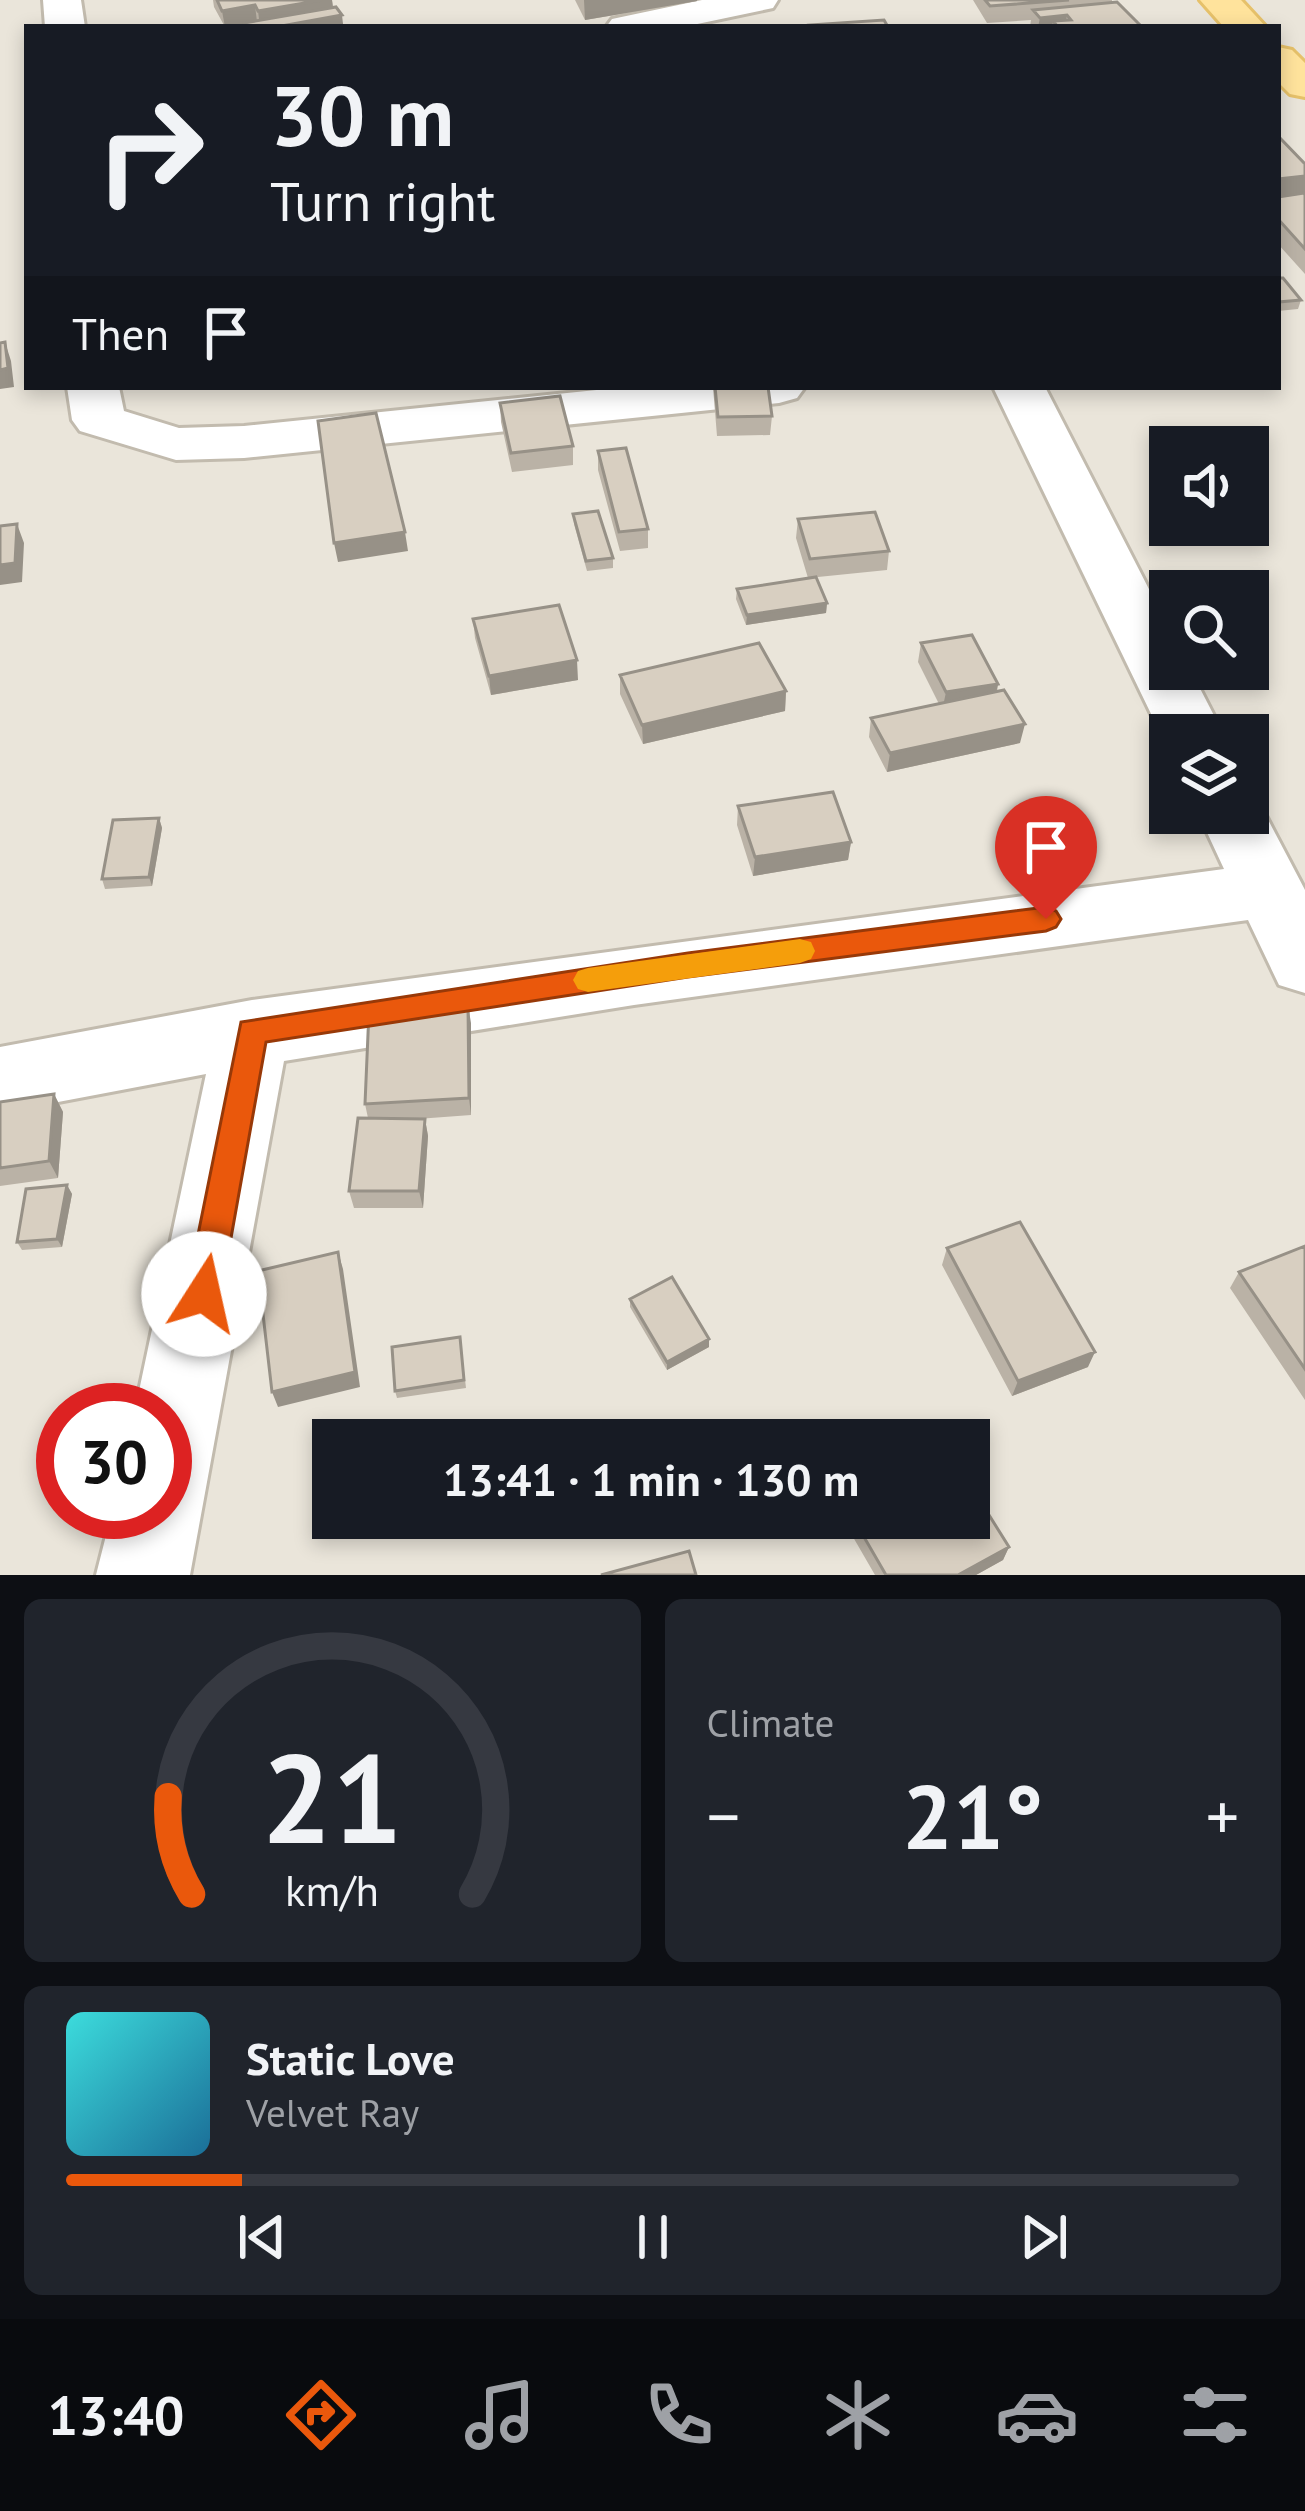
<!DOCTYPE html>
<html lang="en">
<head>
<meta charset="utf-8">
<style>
  body { margin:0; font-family:"PT Sans",sans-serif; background:#20242c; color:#f1f3f6; height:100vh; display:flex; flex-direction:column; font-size:45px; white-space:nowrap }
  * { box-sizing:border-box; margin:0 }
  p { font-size:39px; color:#9ea1a6 }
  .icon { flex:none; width:66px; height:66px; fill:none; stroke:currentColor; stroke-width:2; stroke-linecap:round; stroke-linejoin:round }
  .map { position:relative; height:1575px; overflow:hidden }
  .drawer { display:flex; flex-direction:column; gap:24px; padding:24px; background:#0d0f14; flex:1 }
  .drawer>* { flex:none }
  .hud { position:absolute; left:24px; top:24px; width:1257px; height:366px; border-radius:0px; box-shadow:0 6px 18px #0003; background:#171b24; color:#f1f3f6; overflow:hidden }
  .tools { position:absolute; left:1149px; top:426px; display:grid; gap:24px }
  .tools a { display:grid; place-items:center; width:120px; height:120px; border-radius:0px; background:#171b24; box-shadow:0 6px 18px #0003; font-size:60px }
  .speed { position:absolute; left:36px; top:1383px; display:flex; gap:24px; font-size:60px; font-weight:700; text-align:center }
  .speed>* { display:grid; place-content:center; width:156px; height:156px; border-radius:50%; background:#171b24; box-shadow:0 6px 18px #0003; line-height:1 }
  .speed .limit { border:18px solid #d22; background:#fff; color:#111 }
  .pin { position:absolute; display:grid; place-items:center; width:102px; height:102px; color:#fff; margin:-123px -51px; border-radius:50% 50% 50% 0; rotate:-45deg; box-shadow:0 0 12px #0007 }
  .pin .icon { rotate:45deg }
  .me { position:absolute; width:132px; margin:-66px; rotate:10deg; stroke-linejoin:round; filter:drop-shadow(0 0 9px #0008) }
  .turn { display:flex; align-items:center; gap:42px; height:252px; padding:0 48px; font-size:54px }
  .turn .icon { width:156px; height:156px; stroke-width:2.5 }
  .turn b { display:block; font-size:84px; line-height:102px }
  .then { display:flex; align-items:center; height:114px; padding:0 48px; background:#0003; gap:24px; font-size:45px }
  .big { font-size:90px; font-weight:700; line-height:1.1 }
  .drawer .tile { flex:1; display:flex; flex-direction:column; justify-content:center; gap:18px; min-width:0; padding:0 42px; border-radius:18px; background:#20242c }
  .drawer .dial { align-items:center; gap:0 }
  .dial svg { height:312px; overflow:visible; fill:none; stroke:#363941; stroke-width:7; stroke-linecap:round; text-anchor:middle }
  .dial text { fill:#f1f3f6; stroke:none }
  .song { display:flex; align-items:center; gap:36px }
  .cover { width:144px; height:144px; border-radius:18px; background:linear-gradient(135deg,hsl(180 70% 55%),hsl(200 70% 35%)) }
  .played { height:12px; border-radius:6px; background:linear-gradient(90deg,#ea580c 15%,#363941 15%) }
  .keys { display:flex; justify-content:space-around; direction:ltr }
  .heat { display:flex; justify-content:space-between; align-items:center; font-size:66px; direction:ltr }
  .drawer .tiles { flex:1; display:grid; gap:24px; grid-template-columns:1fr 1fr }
  .tile:last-child { grid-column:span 2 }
  .trip { position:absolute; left:312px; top:1419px; width:678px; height:120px; border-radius:0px; background:#171b24; box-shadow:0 6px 18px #0003; font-weight:700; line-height:120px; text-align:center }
  .menu { display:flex; height:192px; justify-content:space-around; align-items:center; background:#090b0e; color:#9ea1a6 }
  .menu .icon { width:84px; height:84px }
  .menu .selected { color:#ea580c }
  .menu b { font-size:54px; color:#f1f3f6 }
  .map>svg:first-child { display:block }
  .residential { fill:#eae5da; fill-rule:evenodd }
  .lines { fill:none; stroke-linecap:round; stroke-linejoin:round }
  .minor-casing { stroke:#c2bbae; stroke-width:6 }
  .major-casing { stroke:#e6c16a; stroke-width:6 }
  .minor { fill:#fff; fill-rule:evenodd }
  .major { fill:#ffe39c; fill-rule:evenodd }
  .wall { fill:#bab2a6 }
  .shaded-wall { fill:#979187 }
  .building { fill:#d8cfc1; stroke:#979187; stroke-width:3 }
  .route { fill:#ea580c; stroke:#983908; stroke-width:3 }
  .slow { fill:#f59e0b }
</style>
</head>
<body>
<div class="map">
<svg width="1305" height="1575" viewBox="0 0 1305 1575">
  <rect width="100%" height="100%" fill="#f6f3ec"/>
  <path class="residential" d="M0 0H1305V1575H0ZM27 27H1278V387H27ZM1170 447H1248V525H1170ZM1170 591H1248V669H1170ZM1170 735H1248V813H1170ZM63 1410H165V1512H63ZM333 1440H969V1518H333Z"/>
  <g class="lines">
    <defs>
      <path id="minor" d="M43 0H81L85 27H45Z
        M702 0H778L773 8 683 27H606L612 19Z
        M67 387H119L124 411 179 428 244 426 626 387H805L797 398 779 403 244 458 176 460 80 431 72 420Z
        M993 387H1045L1170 630V669H1190L1224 735H1170L1169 751Z
        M1248 793 1255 795 1305 890V993L1279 985 1248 920 634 1005 284 1061 190 1575H96L112 1512H165V1410H135L206 1074 0 1113V1047L252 1000 1224 869 1198 813H1248Z"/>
      <path id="major" d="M1200 0H1241L1266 27H1224Z
        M1278 47 1292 50 1305 63V97L1290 94 1278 82Z"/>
    </defs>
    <use href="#minor" class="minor-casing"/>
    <use href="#major" class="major-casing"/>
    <use href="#minor" class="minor"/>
    <use href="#major" class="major"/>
  </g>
  <path class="wall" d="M213 0H332L333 8 343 24 327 27H244V24L225 27 214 7Z
    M575 0H697V1L585 20Z
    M973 0H1112V2L1142 27H1030L1031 20 987 23Z
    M1278 138 1305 164V274L1278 244Z
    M1278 278 1301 300 1298 309 1278 311Z
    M713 387 772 416 770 435 717 436Z
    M500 403 573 446V465L512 472 501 422Z
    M598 451 648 529V548L620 551 598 470Z
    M573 514 613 558V568L587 571 574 524Z
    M798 519 889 551 887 570 808 578 796 538Z
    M737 589 827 603 826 613 746 625 736 599Z
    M473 619 578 680 491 695 475 638Z
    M921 643 998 684 997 692 1020 743 887 772 869 737 871 718 939 704 918 662Z
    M620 675 786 691 785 711 643 744 620 694Z
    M738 806 851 842 848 860 753 876 737 825Z
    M159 818 162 828 152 886 105 889 102 879Z
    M471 1023V1115L417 1119H425L428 1136 423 1208H354L349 1191 368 1118 365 1104Z
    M54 1094 63 1112 58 1178 0 1186V1102Z
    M67 1185 72 1194 62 1247 22 1250 17 1242Z
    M1305 1246V1400L1230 1288 1239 1272Z
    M947 1248 1088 1367 1012 1396 942 1265Z
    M630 1299 709 1339V1347L667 1370 630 1307Z
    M460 1337 466 1388 397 1398 395 1391Z
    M842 1518H969L1009 1547 1003 1560 976 1575H875Z"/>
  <path class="shaded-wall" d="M322 0H332L334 15 260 27 258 11Z
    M584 0H697V1L585 20Z
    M255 5 257 22 225 27 222 11Z
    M342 15 343 24 327 27H276Z
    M1067 15 1065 27 1053 21 1052 27H1038L1040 18Z
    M1305 176V207L1278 210V179Z
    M5 342 11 361 14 387 0 389V370Z
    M17 524 24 543 22 582 0 585V565Z
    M405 532 408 551 338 562 334 543Z
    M827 603 826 613 746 625 747 615Z
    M577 660 578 680 491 695 489 676Z
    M998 684 994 703 942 711 946 692Z
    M786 691 785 711 643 744 642 725Z
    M1025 724 1020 743 887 772 890 753Z
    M159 818 162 828 152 886 149 877Z
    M851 842 848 860 753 876 755 857Z
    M468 1005 471 1023V1115L469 1098Z
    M54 1094 63 1112 58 1178 49 1161Z
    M425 1119 428 1136 423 1208 419 1191Z
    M67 1185 72 1194 62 1247 57 1239Z
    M338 1252 343 1269 360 1387 278 1407 272 1392Z
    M709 1339V1347L667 1370V1362Z
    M1095 1352 1088 1367 1012 1396 1018 1381Z
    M1009 1547 1003 1560 976 1575H958Z"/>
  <path class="building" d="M217 0H322L258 11 255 5 222 11Z
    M985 0H1069L990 6Z
    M1117 2 1142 27H1058L1053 21 1071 20 1067 15 1040 18 1033 10Z
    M336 7 342 15 276 27H246L244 23Z
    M884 20 888 27H810L809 25Z
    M1279 137 1305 164V176L1278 179Z
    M1304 193 1305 195V249L1278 219V197Z
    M1278 278H1283L1301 300 1278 302Z
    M5 342 8 368 0 370V343Z
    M715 387H768L772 416 718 417Z
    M560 396 573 446 511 453 500 403Z
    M376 413 405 532 334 543 318 421Z
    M626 448 648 529 619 532 598 451Z
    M598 511 613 558 586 561 573 514Z
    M875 512 889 551 810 559 798 519Z
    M17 524 15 563 0 565V526Z
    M816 577 827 603 747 615 737 589Z
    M559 605 577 660 489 676 473 619Z
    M972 635 998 684 946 692 921 643Z
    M759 643 786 691 642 725 620 675Z
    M1004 690 1025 724 890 753 871 718Z
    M833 792 851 842 755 857 738 806Z
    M159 818 149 877 102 879 113 820Z
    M468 1005 469 1098 365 1104 369 1011Z
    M54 1094 49 1161 0 1168V1102Z
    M358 1118 425 1119 419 1191H349Z
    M67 1185 57 1239 17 1242 26 1189Z
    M1020 1222 1095 1352 1018 1381 947 1248Z
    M1305 1246V1369L1239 1272Z
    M338 1252 355 1372 272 1392 258 1271Z
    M672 1277 709 1339 667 1362 630 1299Z
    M460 1337 464 1380 395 1391 392 1347Z
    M933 1426 942 1440H907Z
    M969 1483 1009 1547 958 1575H886L853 1518H969Z
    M689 1551 696 1575H601Z"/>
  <path class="route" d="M1046 907 1056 911 1061 919 1056 927 1046 931 688 977 266 1042 221 1294 216 1305 204 1310 191 1305 186 1294 241 1022 688 953Z"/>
  <path class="slow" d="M800 939 811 942 815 951 811 959 800 963 588 992 578 989 573 980 578 971 588 968Z"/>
</svg>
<div class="tools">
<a><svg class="icon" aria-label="sound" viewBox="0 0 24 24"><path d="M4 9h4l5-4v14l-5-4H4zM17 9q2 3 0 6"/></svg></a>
<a><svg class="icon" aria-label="search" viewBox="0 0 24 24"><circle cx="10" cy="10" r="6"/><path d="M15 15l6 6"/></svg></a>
<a><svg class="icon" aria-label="layers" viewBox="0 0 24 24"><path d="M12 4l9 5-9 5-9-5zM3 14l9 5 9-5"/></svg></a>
</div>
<div class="speed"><div class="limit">30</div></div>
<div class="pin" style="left:1046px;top:919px;background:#d93025"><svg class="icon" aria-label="arrive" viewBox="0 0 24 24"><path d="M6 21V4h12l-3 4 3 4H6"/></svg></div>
<svg class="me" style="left:204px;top:1294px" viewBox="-20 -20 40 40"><circle r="19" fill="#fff"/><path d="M0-13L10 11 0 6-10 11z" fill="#ea580c"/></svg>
<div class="trip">13:41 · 1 min · 130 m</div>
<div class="hud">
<div class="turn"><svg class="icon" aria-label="right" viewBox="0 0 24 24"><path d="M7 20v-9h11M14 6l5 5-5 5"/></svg><div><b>30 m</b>Turn right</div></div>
<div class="then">Then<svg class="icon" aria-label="arrive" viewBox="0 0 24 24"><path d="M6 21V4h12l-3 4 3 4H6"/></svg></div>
</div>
</div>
<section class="drawer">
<div class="tiles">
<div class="tile dial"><svg viewBox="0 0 100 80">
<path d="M14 69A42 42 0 1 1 86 69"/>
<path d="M14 69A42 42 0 0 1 8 44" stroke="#ea580c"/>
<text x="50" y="56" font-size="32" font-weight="700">21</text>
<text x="50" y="72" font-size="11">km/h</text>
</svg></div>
<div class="tile"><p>Climate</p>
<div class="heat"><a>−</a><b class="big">21°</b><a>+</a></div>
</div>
<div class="tile">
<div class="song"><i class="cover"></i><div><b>Static Love</b><p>Velvet Ray</p></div></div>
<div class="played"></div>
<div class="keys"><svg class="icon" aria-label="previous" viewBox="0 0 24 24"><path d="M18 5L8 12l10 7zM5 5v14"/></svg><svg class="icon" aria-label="pause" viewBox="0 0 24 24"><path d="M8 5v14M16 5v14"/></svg><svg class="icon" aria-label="next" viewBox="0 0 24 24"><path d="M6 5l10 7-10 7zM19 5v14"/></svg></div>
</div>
</div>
</section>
<nav class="menu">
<b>13:40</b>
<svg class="icon selected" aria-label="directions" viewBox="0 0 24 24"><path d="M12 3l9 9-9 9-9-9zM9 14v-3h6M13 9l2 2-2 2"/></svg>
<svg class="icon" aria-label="music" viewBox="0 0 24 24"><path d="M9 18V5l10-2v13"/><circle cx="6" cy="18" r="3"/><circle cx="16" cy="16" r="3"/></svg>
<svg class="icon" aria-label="phone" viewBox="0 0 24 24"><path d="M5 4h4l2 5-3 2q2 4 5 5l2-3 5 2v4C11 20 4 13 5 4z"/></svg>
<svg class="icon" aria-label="climate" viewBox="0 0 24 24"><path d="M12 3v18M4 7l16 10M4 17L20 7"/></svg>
<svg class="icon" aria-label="car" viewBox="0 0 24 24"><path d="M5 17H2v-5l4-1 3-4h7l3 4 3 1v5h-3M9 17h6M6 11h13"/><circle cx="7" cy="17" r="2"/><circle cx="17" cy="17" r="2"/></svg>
<svg class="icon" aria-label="filters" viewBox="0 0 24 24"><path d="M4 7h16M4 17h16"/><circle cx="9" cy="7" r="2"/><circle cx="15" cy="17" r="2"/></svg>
</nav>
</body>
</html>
